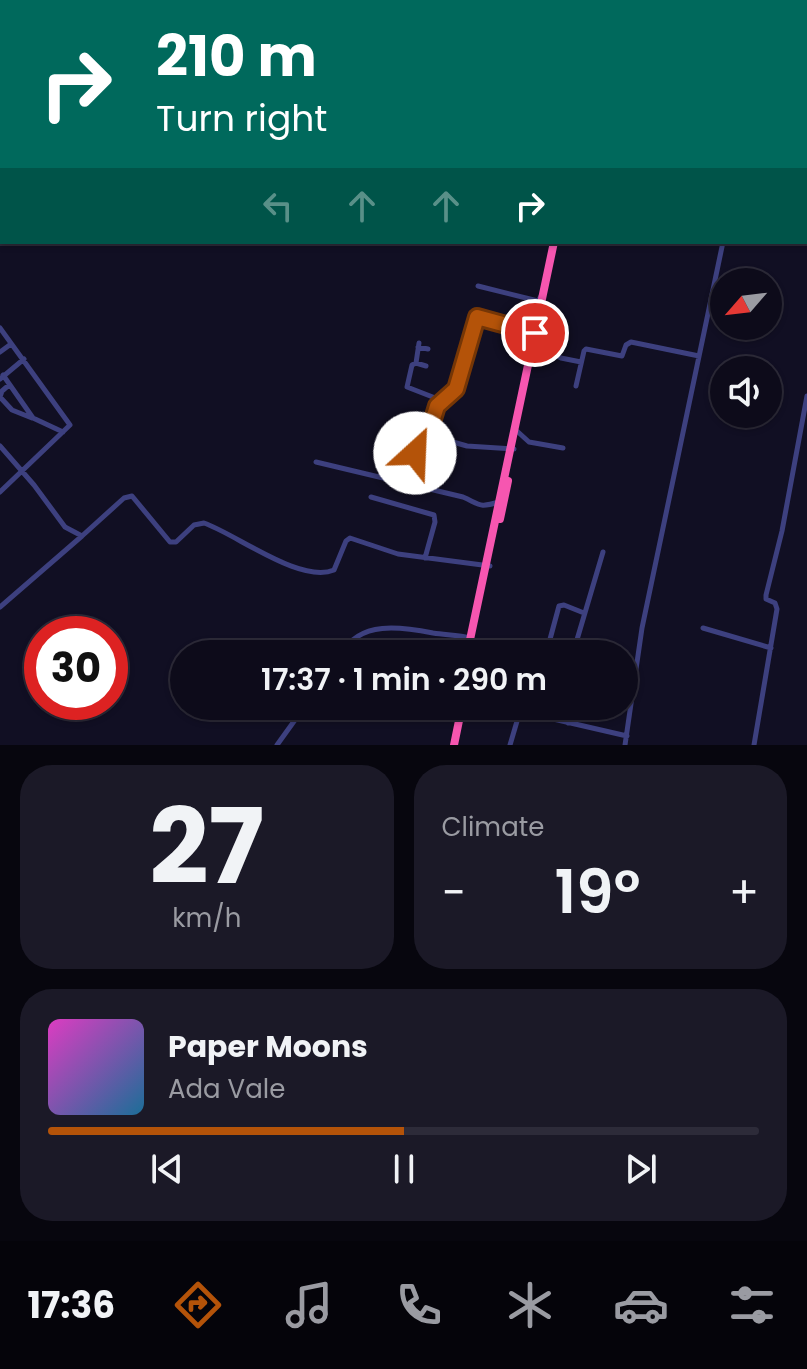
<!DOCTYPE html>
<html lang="en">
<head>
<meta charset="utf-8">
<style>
  body { margin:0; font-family:Poppins,sans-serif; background:#1b1927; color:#f1f3f6; height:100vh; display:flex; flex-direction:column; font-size:30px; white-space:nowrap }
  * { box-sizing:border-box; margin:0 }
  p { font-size:26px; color:#9a9ba2 }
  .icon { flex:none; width:44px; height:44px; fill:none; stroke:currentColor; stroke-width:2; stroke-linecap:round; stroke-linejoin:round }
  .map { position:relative; height:745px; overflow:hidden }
  .sheet { display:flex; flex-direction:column; gap:20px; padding:20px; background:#07060e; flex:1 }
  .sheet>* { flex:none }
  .guide { position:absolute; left:0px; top:0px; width:808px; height:244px; box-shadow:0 2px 6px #0004,0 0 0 2px #2d2b39; background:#00695c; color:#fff; overflow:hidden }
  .needle { width:52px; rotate:242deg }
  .fabs { position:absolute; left:710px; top:268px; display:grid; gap:16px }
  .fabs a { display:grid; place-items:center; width:72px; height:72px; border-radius:50%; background:#0d0b1a; box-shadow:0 2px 6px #0004,0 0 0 2px #2d2b39; font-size:40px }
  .speed { position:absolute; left:24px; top:616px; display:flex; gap:16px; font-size:40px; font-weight:700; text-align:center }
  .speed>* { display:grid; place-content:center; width:104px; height:104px; border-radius:50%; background:#0d0b1a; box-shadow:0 2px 6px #0004,0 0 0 2px #2d2b39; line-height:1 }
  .speed .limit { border:12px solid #d22; background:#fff; color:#111 }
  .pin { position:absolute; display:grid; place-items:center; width:68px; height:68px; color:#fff; margin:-34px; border:4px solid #fff; border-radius:50%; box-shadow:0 2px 8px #0007 }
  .me { position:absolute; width:88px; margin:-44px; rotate:25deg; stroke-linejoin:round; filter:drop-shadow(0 0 6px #0008) }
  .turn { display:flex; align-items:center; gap:28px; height:168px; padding:0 24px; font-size:36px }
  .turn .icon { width:104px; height:104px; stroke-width:2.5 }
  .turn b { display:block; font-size:56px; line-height:68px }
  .lanes { display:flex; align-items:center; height:76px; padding:0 24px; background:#0003; justify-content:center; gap:40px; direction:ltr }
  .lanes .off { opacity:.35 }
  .big { font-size:60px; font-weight:600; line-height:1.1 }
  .sheet .widget { flex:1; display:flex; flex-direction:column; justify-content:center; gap:12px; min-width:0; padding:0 28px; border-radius:32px; background:#1b1927 }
  .sheet .dial { align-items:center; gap:0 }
  .dial b { font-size:104px; line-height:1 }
  .song { display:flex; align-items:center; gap:24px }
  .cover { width:96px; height:96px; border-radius:12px; background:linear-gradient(135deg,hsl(310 70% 55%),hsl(200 70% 35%)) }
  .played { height:8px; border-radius:4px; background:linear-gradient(90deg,#b45309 50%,#2d2b39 50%) }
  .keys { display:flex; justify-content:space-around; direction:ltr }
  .heat { display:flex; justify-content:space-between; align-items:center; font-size:44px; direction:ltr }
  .sheet .tiles { flex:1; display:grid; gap:20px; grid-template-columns:1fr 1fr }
  .widget:last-child { grid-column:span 2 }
  .trip { position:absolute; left:170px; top:640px; width:468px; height:80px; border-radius:40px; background:#0d0b1a; box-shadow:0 2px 6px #0004,0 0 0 2px #2d2b39; font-weight:600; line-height:80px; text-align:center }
  .menu { display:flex; height:128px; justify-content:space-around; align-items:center; background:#05040a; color:#9a9ba2 }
  .menu .icon { width:56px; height:56px }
  .menu .selected { color:#b45309 }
  .menu b { font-size:36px; color:#f1f3f6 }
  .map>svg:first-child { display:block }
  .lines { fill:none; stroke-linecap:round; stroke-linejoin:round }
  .minor { stroke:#3d407f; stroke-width:5 }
  .highway { stroke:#f656b0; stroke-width:8 }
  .route-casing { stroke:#753606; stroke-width:20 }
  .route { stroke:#b45309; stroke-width:14 }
</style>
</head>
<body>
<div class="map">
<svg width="807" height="745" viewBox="0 0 807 745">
  <rect width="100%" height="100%" fill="#110f23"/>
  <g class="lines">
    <path class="minor" d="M478 286 538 301 541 296
      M0 328 70 425 0 492
      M419 343 416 363 412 365 407 387 443 401 456 389 477 317 535 333 536 326 540 327
      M537 346 561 358 581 362
      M418 347 428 349
      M0 352 11 344
      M416 363 426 366
      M3 375 33 418 63 432
      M0 379 24 359
      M9 385 2 391 0 397 12 410 32 418
      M576 386 584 351 586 349 622 356 626 345 631 342 699 356
      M518 432 529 442 563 448
      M428 435 432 416 443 401
      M0 446 34 485 65 527 82 536 124 498 132 496 170 542H176L194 525 204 523C236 534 300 584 334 570L346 541 350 538 398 554 490 566
      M316 462 463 497C481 505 479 508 499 502
      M412 469 421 440 428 435 467 446 514 449
      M371 497 434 515 435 522 425 558
      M0 607 82 536
      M703 628 771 648
      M342 654C359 620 402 627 433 633 446 635 458 635 471 638
      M546 654 559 606 564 605 584 613
      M578 654 576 643 603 552
      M519 706 523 712 627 736
      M568 723 571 706
      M277 745 305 706
      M510 745 520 711
      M625 745 642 628 723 242
      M754 745 777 609 775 603 766 599V595L782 531 807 396"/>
    <path class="highway" d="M600 2V0
      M607 2V0
      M747 2 754 0
      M500 519 508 481
      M467 654 554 242
      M454 745 462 706"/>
  </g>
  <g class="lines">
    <defs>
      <path id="route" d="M415 453 421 440 428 435 437 406 456 389 477 317 535 333"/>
    </defs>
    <use href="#route" class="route-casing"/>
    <use href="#route" class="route"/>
  </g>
</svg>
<div class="fabs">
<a><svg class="needle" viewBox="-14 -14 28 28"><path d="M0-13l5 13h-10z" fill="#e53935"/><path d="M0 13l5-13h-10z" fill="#9a9ba2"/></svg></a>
<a><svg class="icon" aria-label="sound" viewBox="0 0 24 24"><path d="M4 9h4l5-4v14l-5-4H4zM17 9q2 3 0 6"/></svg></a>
</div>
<div class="speed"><div class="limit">30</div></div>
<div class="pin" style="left:535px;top:333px;background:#d93025"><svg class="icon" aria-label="arrive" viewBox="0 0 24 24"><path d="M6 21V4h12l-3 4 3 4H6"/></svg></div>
<svg class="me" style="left:415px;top:453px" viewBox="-20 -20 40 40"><circle r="19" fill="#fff"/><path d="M0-13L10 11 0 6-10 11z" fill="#b45309"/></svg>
<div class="trip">17:37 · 1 min · 290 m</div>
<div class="guide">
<div class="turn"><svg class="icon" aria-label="right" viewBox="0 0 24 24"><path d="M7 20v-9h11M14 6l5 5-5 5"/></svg><div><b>210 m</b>Turn right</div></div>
<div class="lanes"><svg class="icon off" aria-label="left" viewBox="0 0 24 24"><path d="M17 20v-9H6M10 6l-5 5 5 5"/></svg><svg class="icon off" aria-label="ahead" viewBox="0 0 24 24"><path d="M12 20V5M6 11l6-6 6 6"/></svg><svg class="icon off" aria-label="ahead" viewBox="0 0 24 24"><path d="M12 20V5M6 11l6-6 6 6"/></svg><svg class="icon" aria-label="right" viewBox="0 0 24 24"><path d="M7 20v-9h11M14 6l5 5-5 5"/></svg></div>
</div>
</div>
<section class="sheet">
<div class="tiles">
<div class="widget dial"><b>27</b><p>km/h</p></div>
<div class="widget"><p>Climate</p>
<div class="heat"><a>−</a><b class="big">19°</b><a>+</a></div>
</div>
<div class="widget">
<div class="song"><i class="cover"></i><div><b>Paper Moons</b><p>Ada Vale</p></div></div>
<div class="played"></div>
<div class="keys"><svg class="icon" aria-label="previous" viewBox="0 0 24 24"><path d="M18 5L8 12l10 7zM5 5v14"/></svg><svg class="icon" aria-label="pause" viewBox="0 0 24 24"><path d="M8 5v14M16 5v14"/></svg><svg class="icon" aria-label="next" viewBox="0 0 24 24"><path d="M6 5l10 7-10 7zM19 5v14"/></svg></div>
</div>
</div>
</section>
<nav class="menu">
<b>17:36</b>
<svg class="icon selected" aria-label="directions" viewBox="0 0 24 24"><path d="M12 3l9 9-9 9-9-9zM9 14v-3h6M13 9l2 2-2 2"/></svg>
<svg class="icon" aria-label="music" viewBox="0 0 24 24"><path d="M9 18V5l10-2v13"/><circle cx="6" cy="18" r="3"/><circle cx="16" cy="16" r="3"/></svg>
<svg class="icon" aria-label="phone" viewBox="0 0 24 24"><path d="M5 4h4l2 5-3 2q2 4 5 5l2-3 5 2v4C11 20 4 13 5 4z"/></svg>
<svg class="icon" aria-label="climate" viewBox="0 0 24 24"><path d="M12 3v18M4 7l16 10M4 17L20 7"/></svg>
<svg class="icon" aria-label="car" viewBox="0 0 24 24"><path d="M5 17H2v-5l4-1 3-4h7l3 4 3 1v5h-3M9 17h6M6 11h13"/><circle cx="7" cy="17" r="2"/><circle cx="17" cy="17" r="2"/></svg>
<svg class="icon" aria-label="filters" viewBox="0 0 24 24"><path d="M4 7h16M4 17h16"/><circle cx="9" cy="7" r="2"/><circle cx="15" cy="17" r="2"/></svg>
</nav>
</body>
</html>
